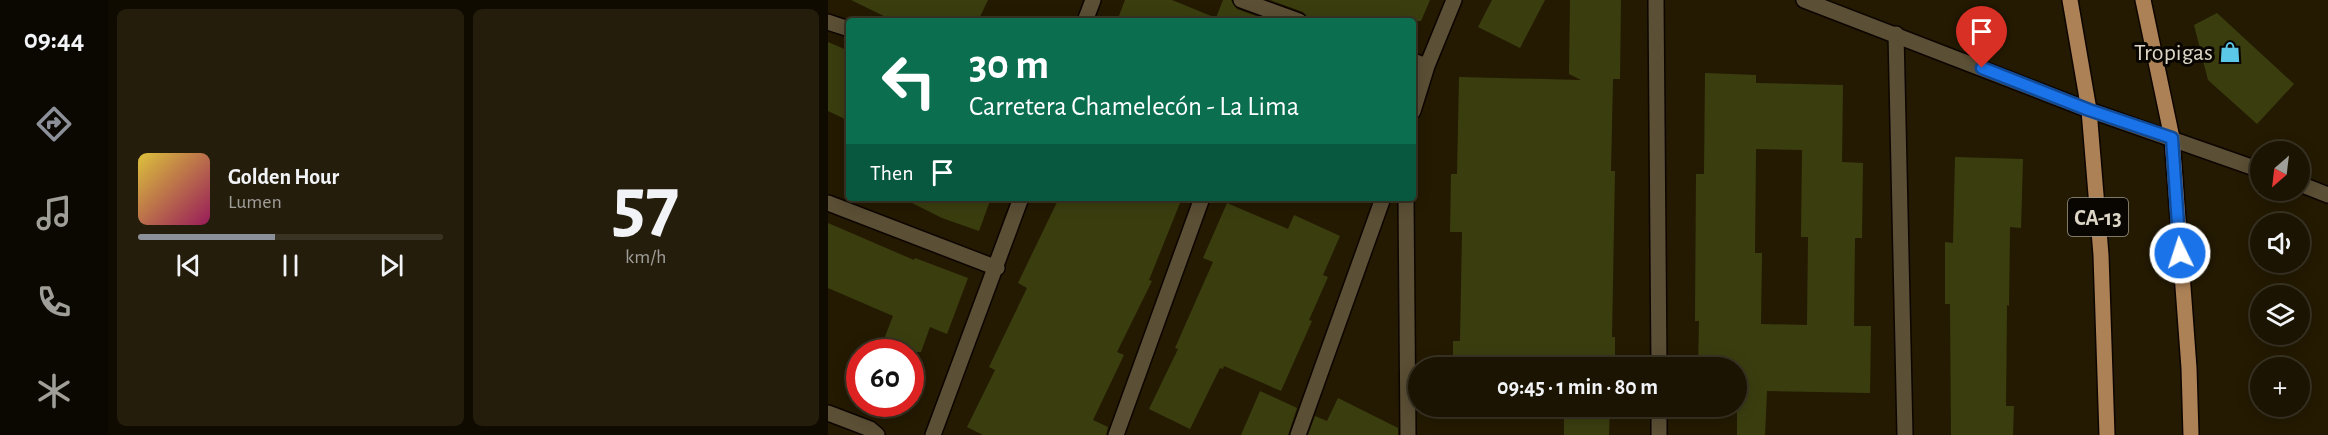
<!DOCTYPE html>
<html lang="en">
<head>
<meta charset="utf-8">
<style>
  body { margin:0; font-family:"Alegreya Sans",sans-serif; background:#241d0c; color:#f1f3f6; height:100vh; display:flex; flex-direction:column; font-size:22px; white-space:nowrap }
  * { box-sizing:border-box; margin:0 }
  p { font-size:20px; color:#a09e99 }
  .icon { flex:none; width:33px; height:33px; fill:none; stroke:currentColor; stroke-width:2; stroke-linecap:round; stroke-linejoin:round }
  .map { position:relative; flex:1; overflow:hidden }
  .sheet { display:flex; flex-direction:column; gap:9px; padding:9px; background:#0f0b01; width:720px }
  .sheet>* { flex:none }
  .hud { position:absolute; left:18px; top:18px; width:570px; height:183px; border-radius:6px; box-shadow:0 3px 15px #0003,0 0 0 2px #393324; background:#0b6e4f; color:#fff; overflow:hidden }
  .needle { width:39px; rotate:208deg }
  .fabs { position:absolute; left:1422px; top:141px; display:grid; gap:12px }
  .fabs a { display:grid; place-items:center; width:60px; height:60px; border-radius:50%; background:#1b1402; box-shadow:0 3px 15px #0003,0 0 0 2px #393324; font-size:30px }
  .speed { position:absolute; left:18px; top:339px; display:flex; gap:12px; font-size:30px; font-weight:700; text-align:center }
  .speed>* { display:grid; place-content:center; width:78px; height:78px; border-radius:50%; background:#1b1402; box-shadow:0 3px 15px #0003,0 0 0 2px #393324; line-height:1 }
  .speed .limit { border:9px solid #d22; background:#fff; color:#111 }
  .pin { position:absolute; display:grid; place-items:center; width:51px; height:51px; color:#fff; margin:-62px -26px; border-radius:50% 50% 50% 0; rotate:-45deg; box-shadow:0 0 6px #0007 }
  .pin .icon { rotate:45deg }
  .me { position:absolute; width:66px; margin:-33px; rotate:356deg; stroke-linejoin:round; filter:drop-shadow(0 0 4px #0008) }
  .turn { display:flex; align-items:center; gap:21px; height:126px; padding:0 24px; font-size:27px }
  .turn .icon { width:78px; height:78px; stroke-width:2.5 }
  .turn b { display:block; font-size:42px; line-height:51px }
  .then { display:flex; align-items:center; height:57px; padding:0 24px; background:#0003; gap:12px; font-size:22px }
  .sheet .widget { flex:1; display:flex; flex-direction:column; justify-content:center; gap:9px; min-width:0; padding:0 21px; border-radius:9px; background:#241d0c }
  .sheet .dial { align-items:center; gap:0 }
  .dial b { font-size:78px; line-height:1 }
  .song { display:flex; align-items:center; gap:18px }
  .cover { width:72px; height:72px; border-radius:9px; background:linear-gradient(135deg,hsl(50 70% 55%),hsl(330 70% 35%)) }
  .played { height:6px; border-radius:3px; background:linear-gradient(90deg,#8c9099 45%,#393324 45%) }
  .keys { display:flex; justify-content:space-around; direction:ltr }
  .sheet .tiles { flex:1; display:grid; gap:9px; grid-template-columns:repeat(2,1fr) }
  .trip { position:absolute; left:580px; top:357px; width:339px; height:60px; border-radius:30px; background:#1b1402; box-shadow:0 3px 15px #0003,0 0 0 2px #393324; font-weight:700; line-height:60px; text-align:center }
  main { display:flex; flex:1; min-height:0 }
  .dock { display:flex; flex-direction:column; width:108px; justify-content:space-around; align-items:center; background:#0b0801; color:#a09e99 }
  .dock .icon { width:42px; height:42px }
  .dock .current { color:#8c9099 }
  .dock b { font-size:27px; color:#f1f3f6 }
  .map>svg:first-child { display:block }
  .building { fill:#3a3e0f; fill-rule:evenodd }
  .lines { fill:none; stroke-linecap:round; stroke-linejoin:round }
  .street-casing { stroke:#0d0500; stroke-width:18 }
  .secondary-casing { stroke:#0d0500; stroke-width:18 }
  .primary-casing { stroke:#0d0500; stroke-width:18 }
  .street { stroke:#5b4f35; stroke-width:15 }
  .secondary { stroke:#5b4f35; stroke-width:15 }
  .primary { stroke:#ac8156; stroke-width:15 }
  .route-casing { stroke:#114b97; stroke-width:15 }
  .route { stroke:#1a73e8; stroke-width:10 }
  .labels { text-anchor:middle; stroke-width:6; stroke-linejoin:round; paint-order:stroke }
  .shield { fill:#090601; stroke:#9d988c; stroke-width:1.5 }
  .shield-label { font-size:22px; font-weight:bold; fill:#ddd6c7 }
  .poi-label { font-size:24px; fill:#ddd6c7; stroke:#090601; text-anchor:end }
</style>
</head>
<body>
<main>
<nav class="dock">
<b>09:44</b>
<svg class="icon current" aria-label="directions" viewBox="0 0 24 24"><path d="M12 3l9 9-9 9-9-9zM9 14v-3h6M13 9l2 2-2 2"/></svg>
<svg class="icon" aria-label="music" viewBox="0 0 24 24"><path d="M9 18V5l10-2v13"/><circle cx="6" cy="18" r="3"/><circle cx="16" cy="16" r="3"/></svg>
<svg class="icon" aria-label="phone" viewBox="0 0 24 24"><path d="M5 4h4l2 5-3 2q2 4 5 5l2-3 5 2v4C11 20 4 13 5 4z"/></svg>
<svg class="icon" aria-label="climate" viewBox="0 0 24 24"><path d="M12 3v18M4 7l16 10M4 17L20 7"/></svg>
</nav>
<section class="sheet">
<div class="tiles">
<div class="widget">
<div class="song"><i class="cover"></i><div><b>Golden Hour</b><p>Lumen</p></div></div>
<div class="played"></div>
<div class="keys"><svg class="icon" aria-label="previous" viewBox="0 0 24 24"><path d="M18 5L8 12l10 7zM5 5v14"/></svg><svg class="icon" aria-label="pause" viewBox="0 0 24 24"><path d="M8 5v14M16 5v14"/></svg><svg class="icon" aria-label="next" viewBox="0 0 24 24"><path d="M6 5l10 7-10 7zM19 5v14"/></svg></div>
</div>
<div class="widget dial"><b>57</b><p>km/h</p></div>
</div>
</section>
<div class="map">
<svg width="1500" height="435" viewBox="0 0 1500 435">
  <rect width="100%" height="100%" fill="#241a02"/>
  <path class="building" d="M23 0H160L150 21H66Z
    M297 0H344L388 18 395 0H403L409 9 442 21H289Z
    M442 0H602L593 21H481L475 12Z
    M664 0H717L692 48 650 27Z
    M742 0H793L792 79H785L783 171H787L784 337H787V368H625V341H632L634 232H622L623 174H629L631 77 753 80 741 74Z
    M1389 13 1466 84 1429 124 1380 80 1366 25Z
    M0 42 21 51V121L0 111Z
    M877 73 928 75V83L1015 85 1014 162 1035 163 1034 238H1027L1026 326H1043L1042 393 939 391 937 435H909V368H870L871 321H867L868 174H876ZM928 149 974 150 973 237H980L979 325 933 324 934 253H927Z
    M1127 157 1195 159 1193 228 1182 227 1181 306 1179 305 1178 406H1186L1185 435H1123L1122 304H1117V242L1125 243Z
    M74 198H163L151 231 114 218Z
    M231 198H354L321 280 324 281 289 352 296 355 265 420 280 427 278 435H155L139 427 167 370 161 367 199 288 190 283Z
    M399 203 460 229 466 215 512 236 495 275 500 277 481 320 484 321 453 391 396 366 395 369 392 368 362 429 321 409 350 349 347 348 385 262 375 258Z
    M0 223 86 260 87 258 140 278 119 334 102 327 93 352H51L65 316 0 288Z
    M432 391 469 408 460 435H413Z
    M510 398 570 428V435H480L487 416 499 421Z
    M786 406 782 408 781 435H736V407H715Z"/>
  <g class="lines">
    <defs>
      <path id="street" d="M413 0 471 21
        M828 0 831 368
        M257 21 265 0
        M0 22 21 29
        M1068 34 1077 435
        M585 61 599 66
        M585 111 599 66 626 0
        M578 198 580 435
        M0 203 169 268
        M831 406V435
        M0 413 42 429 49 435
        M105 435 193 198
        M288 435 374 198
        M470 435 555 198"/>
      <path id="secondary" d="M976 0 1261 110 1432 170
        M1472 184 1500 195"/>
      <path id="primary" d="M1242 0 1261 110 1273 255 1279 435
        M1315 0 1344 138 1361 368 1363 435"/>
    </defs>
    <use href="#street" class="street-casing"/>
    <use href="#secondary" class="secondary-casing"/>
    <use href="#primary" class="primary-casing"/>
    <use href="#street" class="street"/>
    <use href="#secondary" class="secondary"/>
    <use href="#primary" class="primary"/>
  </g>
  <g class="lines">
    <defs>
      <path id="route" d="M1154 68 1261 110 1344 138 1352 253"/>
    </defs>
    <use href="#route" class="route-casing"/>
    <use href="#route" class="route"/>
  </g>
  <defs>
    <symbol id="shop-bare" viewBox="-9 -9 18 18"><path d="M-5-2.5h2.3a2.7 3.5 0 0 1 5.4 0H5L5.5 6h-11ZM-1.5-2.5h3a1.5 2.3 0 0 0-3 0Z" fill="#5bc8e7" stroke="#090601" stroke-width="2.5" paint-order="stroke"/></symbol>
  </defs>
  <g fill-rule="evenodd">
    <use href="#shop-bare" x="1387" y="37" width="30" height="30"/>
  </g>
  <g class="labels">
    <rect class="shield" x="1240" y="198" width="60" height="38" rx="4.5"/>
    <g class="shield-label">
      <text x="1270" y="225">CA-13</text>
    </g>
    <g class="poi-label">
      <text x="1385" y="60">Tropigas</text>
    </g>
  </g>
</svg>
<div class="fabs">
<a><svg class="needle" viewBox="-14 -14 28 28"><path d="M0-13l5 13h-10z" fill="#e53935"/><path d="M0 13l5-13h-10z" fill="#a09e99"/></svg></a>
<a><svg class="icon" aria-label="sound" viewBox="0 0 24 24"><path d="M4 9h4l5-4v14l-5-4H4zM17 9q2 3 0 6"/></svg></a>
<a><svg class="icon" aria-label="layers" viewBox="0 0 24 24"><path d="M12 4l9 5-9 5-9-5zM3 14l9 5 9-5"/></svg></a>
<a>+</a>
</div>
<div class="speed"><div class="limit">60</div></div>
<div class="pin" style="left:1154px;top:68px;background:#d93025"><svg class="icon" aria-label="arrive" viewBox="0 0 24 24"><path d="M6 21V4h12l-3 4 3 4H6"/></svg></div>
<svg class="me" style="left:1352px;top:253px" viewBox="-20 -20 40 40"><circle r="17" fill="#1a73e8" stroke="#fff" stroke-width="3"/><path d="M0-11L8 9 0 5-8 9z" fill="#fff"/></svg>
<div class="trip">09:45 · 1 min · 80 m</div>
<div class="hud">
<div class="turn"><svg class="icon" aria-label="left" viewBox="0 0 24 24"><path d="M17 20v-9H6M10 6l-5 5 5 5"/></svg><div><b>30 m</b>Carretera Chamelecón - La Lima</div></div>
<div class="then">Then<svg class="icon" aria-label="arrive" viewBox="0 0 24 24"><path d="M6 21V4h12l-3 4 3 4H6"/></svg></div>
</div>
</div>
</main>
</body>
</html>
